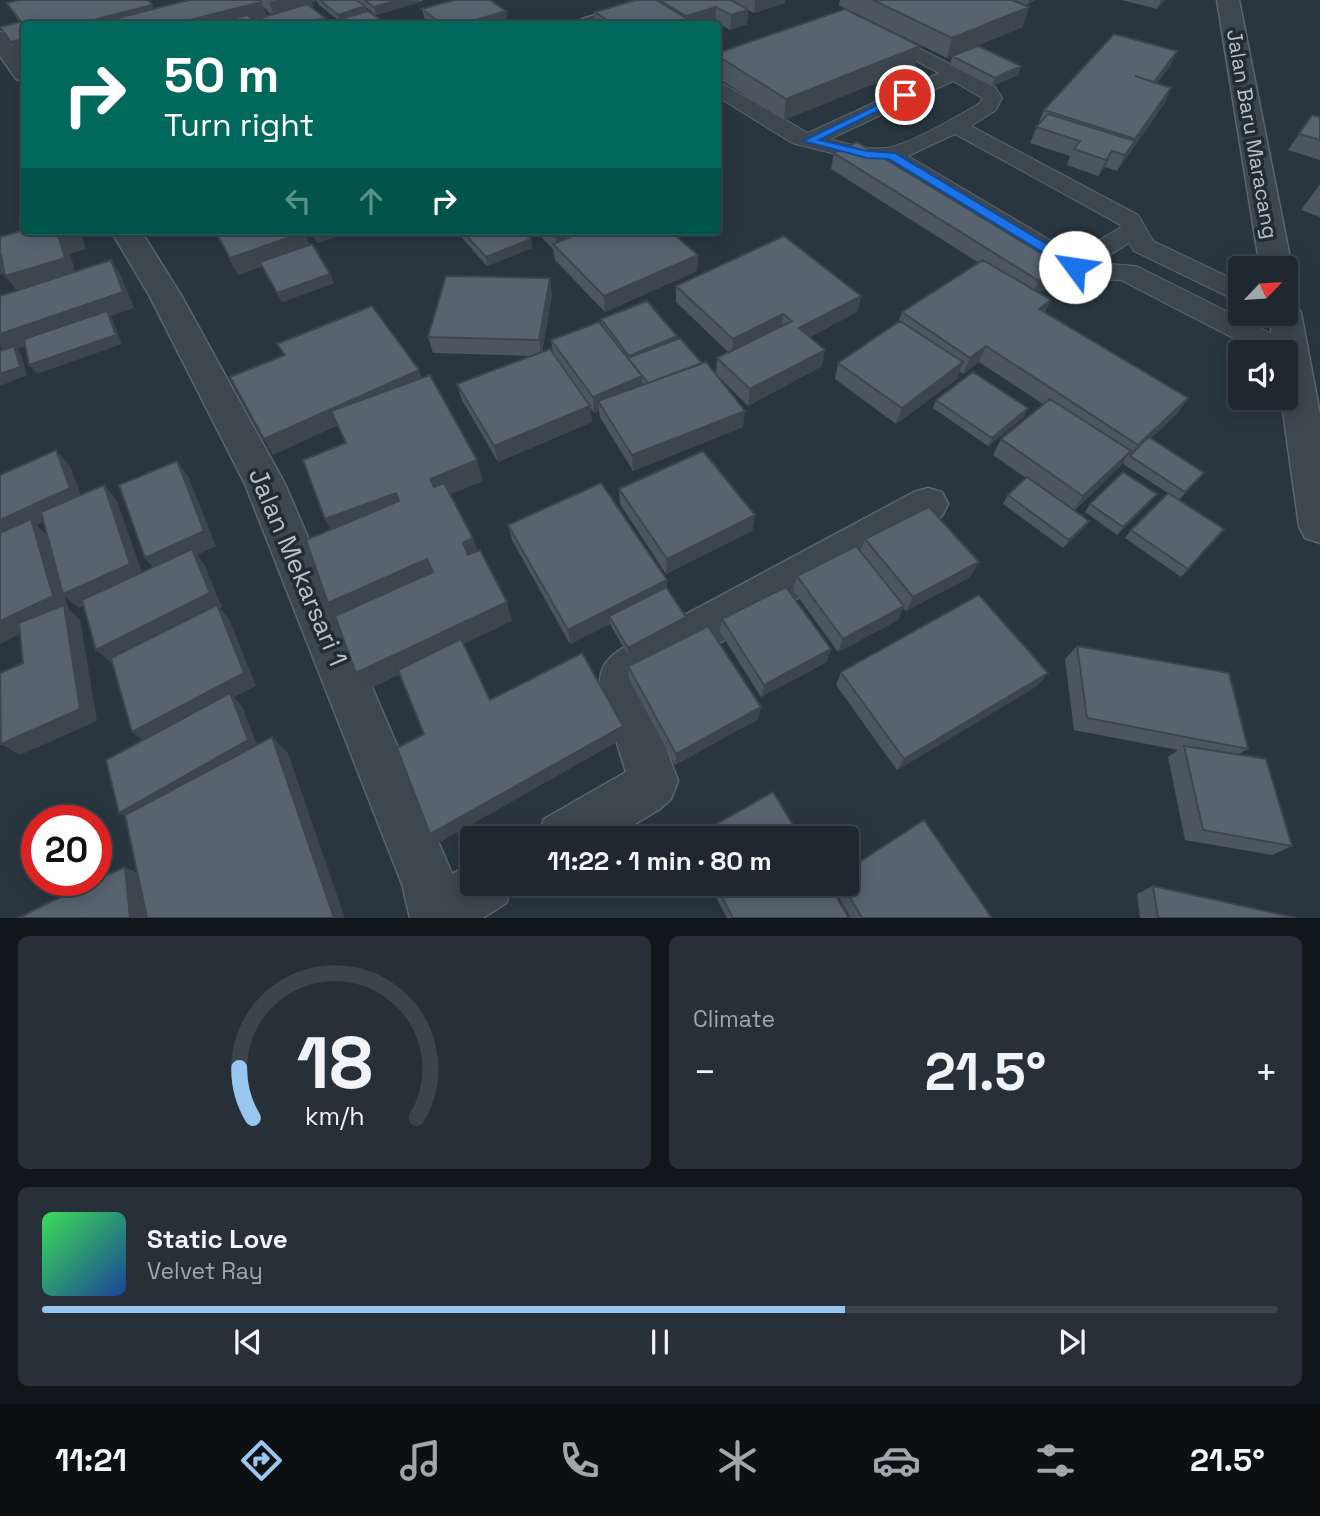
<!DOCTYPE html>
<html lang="en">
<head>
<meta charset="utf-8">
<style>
  body { margin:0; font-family:"Space Grotesk",sans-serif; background:#273038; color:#f1f3f6; height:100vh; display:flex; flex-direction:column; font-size:26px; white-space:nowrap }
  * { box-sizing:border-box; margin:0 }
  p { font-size:23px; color:#a1a6ab }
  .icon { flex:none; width:38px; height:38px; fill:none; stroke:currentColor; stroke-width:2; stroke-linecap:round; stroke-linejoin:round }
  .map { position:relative; height:918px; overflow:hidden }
  .details { display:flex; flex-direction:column; gap:18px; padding:18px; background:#11161a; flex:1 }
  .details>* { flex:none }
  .guide { position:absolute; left:21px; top:21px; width:700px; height:214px; border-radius:7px; box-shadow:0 4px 18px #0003,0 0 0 2px #3c444c; background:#00695c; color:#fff; overflow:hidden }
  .needle { width:46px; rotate:65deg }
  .buttons { position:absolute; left:1228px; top:256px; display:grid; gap:14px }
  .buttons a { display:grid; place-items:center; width:70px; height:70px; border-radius:7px; background:#1f2830; box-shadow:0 4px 18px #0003,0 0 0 2px #3c444c; font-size:35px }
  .speed { position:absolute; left:21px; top:805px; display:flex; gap:14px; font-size:35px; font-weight:700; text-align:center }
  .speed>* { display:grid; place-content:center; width:91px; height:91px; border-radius:50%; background:#1f2830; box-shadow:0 4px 18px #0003,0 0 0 2px #3c444c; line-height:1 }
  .speed .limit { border:10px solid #d22; background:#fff; color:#111 }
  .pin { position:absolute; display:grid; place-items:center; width:60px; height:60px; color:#fff; margin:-30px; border:4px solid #fff; border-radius:50%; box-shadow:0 2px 7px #0007 }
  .me { position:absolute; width:77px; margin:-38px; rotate:301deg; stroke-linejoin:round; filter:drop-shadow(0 0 5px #0008) }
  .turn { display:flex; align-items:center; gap:24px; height:147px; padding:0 28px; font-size:32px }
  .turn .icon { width:91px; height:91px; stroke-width:2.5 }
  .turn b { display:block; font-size:49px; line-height:60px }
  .lanes { display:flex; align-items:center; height:66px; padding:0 28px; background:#0003; justify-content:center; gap:35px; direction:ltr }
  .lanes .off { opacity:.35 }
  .big { font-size:52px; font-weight:700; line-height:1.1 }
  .details .widget { flex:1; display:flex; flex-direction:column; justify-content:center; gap:10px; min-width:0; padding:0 24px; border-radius:10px; background:#273038 }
  .details .dial { align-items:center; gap:0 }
  .dial svg { height:182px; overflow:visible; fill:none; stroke:#3c444c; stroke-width:7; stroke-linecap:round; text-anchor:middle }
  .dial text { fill:#f1f3f6; stroke:none }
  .song { display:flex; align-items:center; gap:21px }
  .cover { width:84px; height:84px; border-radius:10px; background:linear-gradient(135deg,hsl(130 70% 55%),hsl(220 70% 35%)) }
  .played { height:7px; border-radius:4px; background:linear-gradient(90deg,#99c6f0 65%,#3c444c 65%) }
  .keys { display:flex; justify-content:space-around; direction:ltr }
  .heat { display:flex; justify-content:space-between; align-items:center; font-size:38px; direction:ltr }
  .details .tiles { flex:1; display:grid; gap:18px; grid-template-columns:1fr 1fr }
  .widget:last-child { grid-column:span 2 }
  .trip { position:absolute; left:460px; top:826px; width:399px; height:70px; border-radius:7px; background:#1f2830; box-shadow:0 4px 18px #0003,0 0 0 2px #3c444c; font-weight:700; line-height:70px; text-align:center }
  .dock { display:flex; height:112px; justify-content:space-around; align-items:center; background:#0c1013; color:#a1a6ab }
  .dock .icon { width:49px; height:49px }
  .dock .active { color:#99c6f0 }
  .dock b { font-size:32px; color:#f1f3f6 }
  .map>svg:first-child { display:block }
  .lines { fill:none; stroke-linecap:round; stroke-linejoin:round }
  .lane-casing { stroke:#5a656d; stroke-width:2 }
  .street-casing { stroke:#5a656d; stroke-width:3 }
  .lane { fill:#3d4750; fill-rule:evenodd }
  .street { fill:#3d4750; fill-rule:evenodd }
  .wall { fill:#4b5660; fill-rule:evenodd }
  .shaded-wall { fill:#3d464e }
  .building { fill:#576470; stroke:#3d464e; stroke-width:2 }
  .route { fill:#1a73e8; stroke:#114b97; stroke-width:2 }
  .labels { text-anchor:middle; stroke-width:7; stroke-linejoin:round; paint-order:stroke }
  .far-street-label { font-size:21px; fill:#b9c2ca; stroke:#212c35 }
  .street-label { font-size:26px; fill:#b9c2ca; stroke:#212c35 }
</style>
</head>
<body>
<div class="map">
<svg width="1320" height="918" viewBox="0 0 1320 918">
  <rect width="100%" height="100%" fill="#293640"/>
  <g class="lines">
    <defs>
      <path id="lane" d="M881 29 995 87 1002 98 996 110 971 126 1138 215 1153 241 1241 283V303L1134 251 1129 243 1097 263 1136 266 1294 345 1298 352 1294 359 1286 361V352H1260L1121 280 1089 279 1066 272 886 162H867L792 143 718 97V83L725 85 808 133 939 73 875 39 872 35 875 31ZM953 81 982 98 980 103C960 115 907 146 885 148 866 150 848 144 830 139ZM955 134 1119 224 1121 227 1075 255 908 156Z"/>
      <path id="street" d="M643 0H666C651 20 602 26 579 24L582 19Z
        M1217 0H1239L1292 268 1286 275V268H1260Z
        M0 32 8 34 24 58V81L16 79 0 56Z
        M111 231H141L181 295 285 484 452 874 472 863V884H514L506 903 483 918H410L402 884 245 484 149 295Z
        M1286 302 1297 305 1301 313 1320 414V543L1305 538 1299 526 1281 397H1286V352H1274L1269 313H1286Z
        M928 488 942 492 948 504 942 516 647 684 654 715 678 781 671 799 660 809 612 838H537L544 819 626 772 600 689C599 669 605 660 621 649L914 492Z"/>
    </defs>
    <use href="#lane" class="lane-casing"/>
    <use href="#street" class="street-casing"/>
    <use href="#lane" class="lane"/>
    <use href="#street" class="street"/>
  </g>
  <path class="wall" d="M189 0H423V1L376 15 366 7 367 11 387 24H331L330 22 338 20 319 5 317 1 312 2 313 6 311 7 325 18 327 24H263L261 18 253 20 24 24 20 57 0 27 19 22 7 3 152 5 154 9ZM263 7 272 15 266 16Z
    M636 0H785V3L754 13 748 10 747 24 730 30 716 22 707 24H595V12Z
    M840 0H1012L1023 27 947 58 839 5Z
    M1013 0H1035L1027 5Z
    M1122 0H1165L1157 9Z
    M422 9 506 11 508 24H426Z
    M920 46 915 67 784 120 718 78V53Z
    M952 56 1018 75 992 86 950 65Z
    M1170 66 1157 83 1171 88 1164 104 1117 171 1105 167 1098 176 1067 165 1070 156 1030 143 1044 110Z
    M1320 117V160L1288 150 1299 134Z
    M834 153 1054 283 1038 293 1045 312 1188 398 1177 414 1151 438 1204 473 1179 500 1224 529 1181 577 1125 538 1131 530 1168 493 1123 464 1125 460 1120 466 1074 511 1089 521 1083 529 1063 548 1003 504 1008 495 1026 478 993 455 1001 439 1043 404 979 362 963 374 959 371 957 379 896 424 835 379 838 363 898 323 902 312 979 263 831 169Z
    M1320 184V217L1301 210Z
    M215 231 310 245 334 283 282 302 262 266 238 275Z
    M309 231H352L318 243Z
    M461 231H523L531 239 532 248 487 266 462 238Z
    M535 231H670L698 255 697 271 605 312 555 260 553 249Z
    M676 286 861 296 857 312 810 337 822 366 748 406 716 374 717 358 728 352 676 302Z
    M552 295 542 352 553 354 551 340 601 324V319L677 336V339L743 427 633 471 600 417 599 411 594 413 590 407 592 422 498 462 462 400 457 384 531 356 433 353 428 337Z
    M936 400 1024 417 988 446 933 408Z
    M619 489 753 530 666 574 620 504Z
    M1150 502 1117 535 1085 512 1090 504Z
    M508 525 666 587 686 617V624L628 655 610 624 570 644 512 540Z
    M865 539 970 577 906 611 903 608 898 620 838 652 793 590 797 576 860 552Z
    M722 619 827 662 761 697 720 632Z
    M1077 646 1248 749 1239 754 1292 846 1272 855 1185 840 1168 757 1178 750 1074 730 1065 659Z
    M628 666 758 719 675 765 629 679Z
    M841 672 1048 673 1037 686 897 770 836 685Z
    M709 884H829L849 918H727Z
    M831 884H847L992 918H851Z
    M1153 886 1297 918H1140L1137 894Z"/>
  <path class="shaded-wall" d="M278 0H317V1L312 2 313 6 274 17 269 2Z
    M398 0 423 1 376 15 374 7Z
    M755 0H785V3L754 13Z
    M1029 0H1035L1027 5Z
    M1161 0H1165L1157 9Z
    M261 2 267 16 236 24H175Z
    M152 5 159 20 141 24H78Z
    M365 6 367 14 341 22 338 15Z
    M716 7V22L707 24H686V16Z
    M1029 7 1023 27 947 58 952 38Z
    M748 10 747 24 730 30 731 15Z
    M506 11 508 24H462Z
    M325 18 327 24H302Z
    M24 39V56L20 57 11 42Z
    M920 46 915 67 784 120 786 99Z
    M1177 51 1170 66 1147 97 1154 82Z
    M1021 66 1018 75 992 86 995 78Z
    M1171 88 1164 104 1117 171 1125 155 1132 145 1135 139Z
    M1112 151 1105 167 1098 176 1106 160Z
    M75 231H80L81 233 86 249 70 254 76 274 18 292 5 276 59 238Z
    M203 231H214L205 234Z
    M313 231H352L318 243Z
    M570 231H612L557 248 556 237Z
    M305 232 311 249 238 275 230 258Z
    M531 239 532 248 487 266 486 257Z
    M0 255H1L13 271 0 275Z
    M698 255 697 271 605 312 604 296Z
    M111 260 121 276 134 308 111 316 122 344 37 374 29 365 109 317 17 349 21 354 27 375 0 386V374L6 353 0 346V334Z
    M1062 266 1054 283 1031 297 1039 281Z
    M330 274 334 283 282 302 277 293Z
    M550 278 552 295 541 356 539 340Z
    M861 296 857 312 796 344 799 328Z
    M1051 300 1043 317 1039 309Z
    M783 314 781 330 732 355 733 339Z
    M677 336V345L629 360V356Z
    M986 346 979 362 963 374 970 358Z
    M825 350 822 366 748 406 750 389Z
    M963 362 957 379 896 424 902 408Z
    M419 370 424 386 273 455 264 439Z
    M642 376 643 392 598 401 599 411 594 413 593 397Z
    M1188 398 1177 414 1131 457 1130 456 1138 445Z
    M590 406 592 422 498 462 494 446Z
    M1028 408 1024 417 988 446 992 438Z
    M745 411 743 427 633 471 632 455Z
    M56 450 70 466 84 503 37 525 46 534 64 594 130 564 104 485 117 501 144 578 79 608 65 597 69 610 80 619 97 721 20 755 1 744 80 709 65 612 0 644V621L53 596 33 527 0 542V520L70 488Z
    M1131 451 1120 466 1073 511 1083 496Z
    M477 460 483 481 437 500 430 479Z
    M177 461 188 476 216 546 197 555 204 564 222 607 220 608 229 619 256 686 234 697 242 706 260 752 136 823 119 813 148 744 132 732 219 609 112 663 96 650 158 573 145 558Z
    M396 493 405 513 336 539 325 519Z
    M1157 494 1150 502 1117 535 1123 527Z
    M755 515 753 530 666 574 667 559Z
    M1089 521 1083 529 1063 548 1069 540Z
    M473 538 480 558 469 563 463 543Z
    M427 559 435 579 340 622 328 603Z
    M979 562 970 577 906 611 913 597Z
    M667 580 666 595 609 616 610 624 570 644 568 630Z
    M507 602 512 621 367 690 356 673Z
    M904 606 898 620 838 652 843 639Z
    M686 617V624L628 655V648Z
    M831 649 827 662 761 697 764 685Z
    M1048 673 1037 686 897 770 904 759Z
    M761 707 758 719 675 765 676 754Z
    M623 726 624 738 437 844 430 834Z
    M272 737 288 753 345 918H334Z
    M125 867 142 875 147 918H130Z"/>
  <path class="building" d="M19 0H148L152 5 78 24H24V39L11 42 0 27 21 22 7 3Z
    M189 0H260L261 2 175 24H94Z
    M320 0H356L365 6 338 15Z
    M364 0H398L374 7Z
    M454 0H490L506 11 462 24H442L422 9Z
    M636 0H656L696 24H613L595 12Z
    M659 0H731L748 10 731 15 716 7 686 16Z
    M873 0H1012L1029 7 952 38Z
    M307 4 325 18 302 24H269L261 18Z
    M845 9 920 46 786 99 718 56V53Z
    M368 11 387 24H333L330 22Z
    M247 15 258 24H215Z
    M498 18 507 24H474Z
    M321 21 326 24H308Z
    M1114 34 1177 51 1154 82 1135 76 1171 88 1135 139 1044 110Z
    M978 46 1021 66 995 78 952 56Z
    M1048 114 1135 141 1125 155 1112 151 1106 160 1074 149 1080 141 1036 127Z
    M1312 115 1320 117V140L1299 134Z
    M857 142 1062 266 1039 281 834 153Z
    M24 230 75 231V233L59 238 65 258 5 276 1 255H0V237Z
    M215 231H304L305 232 230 258Z
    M462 231H523L531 239 486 257Z
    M550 231H570L556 237Z
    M585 231H670L698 255 604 296 553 244Z
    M784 236 861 296 799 328 825 350 750 389 717 358 792 321 783 314 733 339 676 286Z
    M312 244 330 274 277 293 260 262Z
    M111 260 123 292 0 334V296Z
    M983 260 1051 300 1039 309 1188 398 1138 445 986 346 970 358 902 312Z
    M446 276 550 278 539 340 428 337Z
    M647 301 677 336 629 356 601 319Z
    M372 306 419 370 264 439 230 377 285 355 277 344Z
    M107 311 116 335 29 365 24 339Z
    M900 321 963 362 902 408 838 363Z
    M599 322 642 376 593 397 551 340Z
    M680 338 702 363 648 383 628 358Z
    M14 346 20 367 0 374V351Z
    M550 349 590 406 494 446 457 384Z
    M706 362 745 411 632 455 598 401Z
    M973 372 1028 408 992 438 936 400Z
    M430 375 477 460 430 479 434 487 444 483 473 538 463 543 468 555 480 550 507 602 356 673 335 616 433 572 427 559 328 603 306 540 399 501 396 493 325 519 303 460 346 443 331 411Z
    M1050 399 1131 451 1083 496 1001 439Z
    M1149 437 1204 473 1185 492 1130 456 1135 450Z
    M56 450 70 488 0 520V475Z
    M703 451 755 515 667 559 619 489Z
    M177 461 204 531 145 558 119 485Z
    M1123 472 1157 494 1123 527 1090 504Z
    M1027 477 1089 521 1069 540 1008 495Z
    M601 483 667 580 568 630 508 525Z
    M104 485 130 564 63 594 41 512Z
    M1168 493 1224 529 1188 569 1131 530Z
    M929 507 979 562 913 597 865 539Z
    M31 519 53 596 0 621V533Z
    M856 546 904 606 843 639 797 576Z
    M192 549 210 593 96 650 82 600Z
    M666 587 686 617 628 648 609 616Z
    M786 587 831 649 764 685 722 619Z
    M979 595 1048 673 904 759 841 672Z
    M64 605 80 709 1 744 0 673 23 663 19 623Z
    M217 605 244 673 132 732 111 658Z
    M708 626 761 707 676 754 628 666Z
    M461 639 490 700 582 653 623 726 430 834 397 748 424 734 398 670Z
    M1077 646 1229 673 1248 749 1087 718Z
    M230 693 248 740 119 813 106 760Z
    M272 737 334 918H147L125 815Z
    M1184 746 1266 759 1292 846 1203 830Z
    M773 792 801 838H692Z
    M924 820 992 918H862L842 884H847V870Z
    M125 867 130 918H18L96 880Z
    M715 884H829L849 918H733Z
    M1153 886 1297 918H1158Z"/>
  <path class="route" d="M902 93 910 95 819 140 867 151 895 153 1080 264V269H1070L889 159 867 158 803 141Z"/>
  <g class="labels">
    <g class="far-street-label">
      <text transform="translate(1252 134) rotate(80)" y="7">Jalan Baru Maracang</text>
    </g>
    <g class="street-label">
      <text transform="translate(298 567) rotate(67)" y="9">Jalan Mekarsari 1</text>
    </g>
  </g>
</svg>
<div class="buttons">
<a><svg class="needle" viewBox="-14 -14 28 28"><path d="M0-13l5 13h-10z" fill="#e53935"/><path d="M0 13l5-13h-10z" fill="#a1a6ab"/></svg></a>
<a><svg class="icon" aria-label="sound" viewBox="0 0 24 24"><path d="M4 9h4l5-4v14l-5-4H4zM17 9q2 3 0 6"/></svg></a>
</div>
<div class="speed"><div class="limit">20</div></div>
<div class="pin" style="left:905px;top:95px;background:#d93025"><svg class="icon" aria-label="arrive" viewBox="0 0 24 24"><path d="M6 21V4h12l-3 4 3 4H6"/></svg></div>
<svg class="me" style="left:1075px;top:267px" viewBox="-20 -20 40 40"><circle r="19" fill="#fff"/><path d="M0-13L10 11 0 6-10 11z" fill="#1a73e8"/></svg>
<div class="trip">11:22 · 1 min · 80 m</div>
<div class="guide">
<div class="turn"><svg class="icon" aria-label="right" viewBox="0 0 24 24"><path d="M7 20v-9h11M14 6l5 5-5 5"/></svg><div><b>50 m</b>Turn right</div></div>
<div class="lanes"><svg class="icon off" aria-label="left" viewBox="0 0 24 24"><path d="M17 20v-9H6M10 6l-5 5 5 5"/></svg><svg class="icon off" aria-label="ahead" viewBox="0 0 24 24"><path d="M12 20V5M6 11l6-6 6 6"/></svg><svg class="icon" aria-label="right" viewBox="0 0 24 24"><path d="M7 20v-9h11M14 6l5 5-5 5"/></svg></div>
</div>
</div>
<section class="details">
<div class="tiles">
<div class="widget dial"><svg viewBox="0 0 100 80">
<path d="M14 69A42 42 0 1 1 86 69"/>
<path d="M14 69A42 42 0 0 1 8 47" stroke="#99c6f0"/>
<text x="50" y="56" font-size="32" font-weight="700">18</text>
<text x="50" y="72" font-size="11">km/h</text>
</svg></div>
<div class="widget"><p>Climate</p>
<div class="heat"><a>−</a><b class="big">21.5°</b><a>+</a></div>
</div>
<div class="widget">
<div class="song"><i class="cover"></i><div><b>Static Love</b><p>Velvet Ray</p></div></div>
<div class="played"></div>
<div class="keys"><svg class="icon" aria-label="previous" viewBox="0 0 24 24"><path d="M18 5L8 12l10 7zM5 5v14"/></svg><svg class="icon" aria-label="pause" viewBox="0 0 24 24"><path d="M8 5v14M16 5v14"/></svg><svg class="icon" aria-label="next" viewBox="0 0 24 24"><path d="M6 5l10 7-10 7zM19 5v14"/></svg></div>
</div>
</div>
</section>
<nav class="dock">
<b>11:21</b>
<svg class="icon active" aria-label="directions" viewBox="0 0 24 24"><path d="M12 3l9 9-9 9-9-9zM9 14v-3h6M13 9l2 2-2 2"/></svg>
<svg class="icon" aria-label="music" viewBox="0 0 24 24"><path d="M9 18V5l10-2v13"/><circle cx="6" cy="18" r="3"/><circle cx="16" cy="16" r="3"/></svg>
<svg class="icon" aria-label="phone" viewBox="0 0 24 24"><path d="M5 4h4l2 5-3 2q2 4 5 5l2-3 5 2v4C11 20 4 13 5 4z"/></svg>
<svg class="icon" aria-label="climate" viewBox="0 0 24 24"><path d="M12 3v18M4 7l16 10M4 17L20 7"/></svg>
<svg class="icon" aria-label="car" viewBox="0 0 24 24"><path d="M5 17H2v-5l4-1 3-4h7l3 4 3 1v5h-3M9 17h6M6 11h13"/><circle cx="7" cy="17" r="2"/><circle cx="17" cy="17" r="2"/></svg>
<svg class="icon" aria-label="filters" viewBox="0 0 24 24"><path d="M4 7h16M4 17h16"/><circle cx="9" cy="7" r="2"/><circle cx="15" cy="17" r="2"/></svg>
<b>21.5°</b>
</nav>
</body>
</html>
